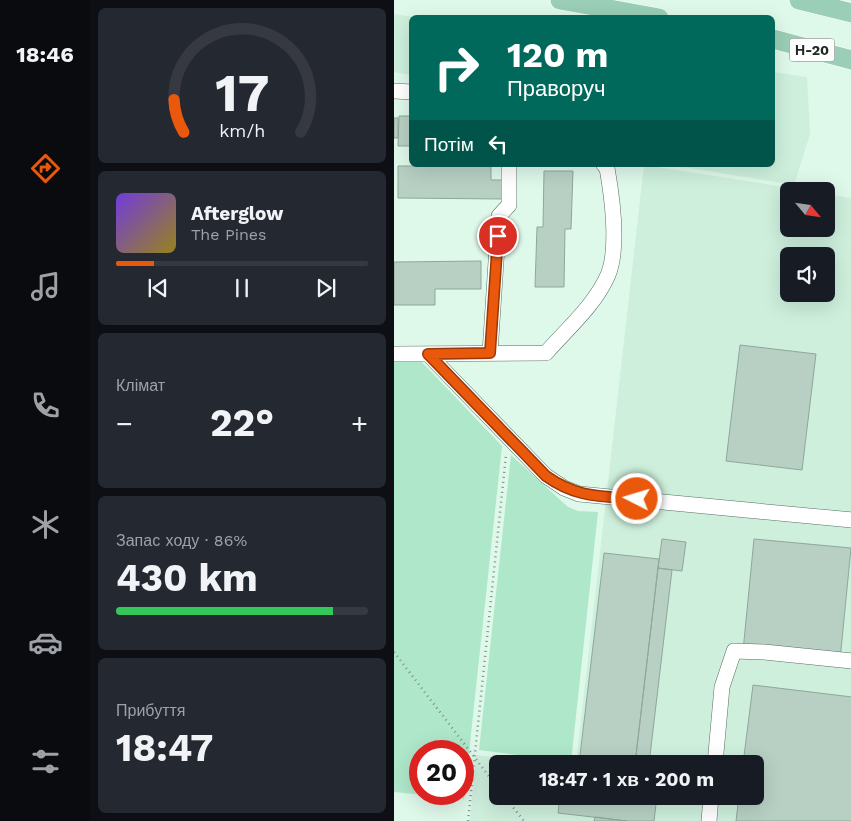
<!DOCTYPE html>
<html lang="uk">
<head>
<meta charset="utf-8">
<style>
  body { margin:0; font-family:"Work Sans",sans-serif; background:#242831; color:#f1f3f6; height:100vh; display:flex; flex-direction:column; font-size:19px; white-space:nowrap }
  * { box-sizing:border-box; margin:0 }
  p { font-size:16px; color:#9ea1a6 }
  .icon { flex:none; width:28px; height:28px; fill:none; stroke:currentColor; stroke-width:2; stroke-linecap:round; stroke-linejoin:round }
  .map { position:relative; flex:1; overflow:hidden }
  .sheet { display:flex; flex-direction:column; gap:8px; padding:8px; background:#0d0f14; width:304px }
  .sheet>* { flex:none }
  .guide { position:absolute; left:15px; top:15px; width:366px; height:152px; border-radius:8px; box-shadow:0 5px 20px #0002; background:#00695c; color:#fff; overflow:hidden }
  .needle { width:32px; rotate:119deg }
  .controls { position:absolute; left:386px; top:182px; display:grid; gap:10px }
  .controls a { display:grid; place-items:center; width:55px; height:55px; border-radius:8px; background:#171b24; box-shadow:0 5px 20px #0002; font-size:25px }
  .speed { position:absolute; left:15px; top:740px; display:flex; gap:10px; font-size:25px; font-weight:700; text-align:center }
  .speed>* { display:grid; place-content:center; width:65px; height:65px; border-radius:50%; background:#171b24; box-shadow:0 5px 20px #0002; line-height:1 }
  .speed .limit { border:8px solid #d22; background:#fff; color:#111 }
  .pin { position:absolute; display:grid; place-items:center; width:42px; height:42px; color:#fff; margin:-21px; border:2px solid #fff; border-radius:50%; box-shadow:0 1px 5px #0007 }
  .me { position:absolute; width:55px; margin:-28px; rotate:275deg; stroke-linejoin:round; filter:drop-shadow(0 0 4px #0008) }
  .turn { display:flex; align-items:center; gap:18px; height:105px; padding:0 15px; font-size:22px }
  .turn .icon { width:65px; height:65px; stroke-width:2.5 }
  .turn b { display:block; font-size:35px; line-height:42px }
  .then { display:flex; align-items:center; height:48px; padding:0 15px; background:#0003; gap:10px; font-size:19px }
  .big { font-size:38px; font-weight:700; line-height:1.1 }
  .sheet .card { flex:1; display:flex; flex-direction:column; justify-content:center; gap:8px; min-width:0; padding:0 18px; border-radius:8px; background:#242831 }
  .sheet .dial { align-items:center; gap:0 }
  .dial svg { height:130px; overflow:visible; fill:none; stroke:#363941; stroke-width:7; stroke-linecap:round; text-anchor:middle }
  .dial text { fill:#f1f3f6; stroke:none }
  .song { display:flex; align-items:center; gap:15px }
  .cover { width:60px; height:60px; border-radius:8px; background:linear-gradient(135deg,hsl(260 70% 55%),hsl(50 70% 35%)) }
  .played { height:5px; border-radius:2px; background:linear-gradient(90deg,#ea580c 15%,#363941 15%) }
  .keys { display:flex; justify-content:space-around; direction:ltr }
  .heat { display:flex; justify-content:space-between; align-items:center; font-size:28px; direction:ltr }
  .charge { height:8px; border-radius:4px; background:linear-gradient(90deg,#34c759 86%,#363941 0) }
  .trip { position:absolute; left:95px; top:755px; width:275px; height:50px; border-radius:8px; background:#171b24; box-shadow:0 5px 20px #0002; font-weight:700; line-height:50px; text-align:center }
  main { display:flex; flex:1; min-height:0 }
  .dock { display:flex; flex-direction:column; width:90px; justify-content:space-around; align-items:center; background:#090b0e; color:#9ea1a6 }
  .dock .icon { width:35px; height:35px }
  .dock .current { color:#ea580c }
  .dock b { font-size:22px; color:#f1f3f6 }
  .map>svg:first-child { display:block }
  .built { fill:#cdefdc; fill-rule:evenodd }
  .green { fill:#afe7ca; fill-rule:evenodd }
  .building { fill:#b7d0c3; stroke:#8fa79a }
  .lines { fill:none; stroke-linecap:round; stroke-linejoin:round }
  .minor-casing { stroke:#596f63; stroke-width:16 }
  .major-casing { stroke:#fff; stroke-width:20 }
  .path { stroke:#7e9086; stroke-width:2.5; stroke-dasharray:1 4; stroke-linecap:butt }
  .minor { stroke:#fff; stroke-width:15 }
  .major { stroke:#9aceb6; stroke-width:19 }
  .route-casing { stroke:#983908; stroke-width:12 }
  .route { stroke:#ea580c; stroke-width:9 }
  .labels { text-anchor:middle; stroke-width:4.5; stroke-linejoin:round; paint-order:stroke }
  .shield { fill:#fefefe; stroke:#636a65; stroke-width:1 }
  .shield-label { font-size:14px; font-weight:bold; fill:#202a24 }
</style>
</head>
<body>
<main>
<nav class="dock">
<b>18:46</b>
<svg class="icon current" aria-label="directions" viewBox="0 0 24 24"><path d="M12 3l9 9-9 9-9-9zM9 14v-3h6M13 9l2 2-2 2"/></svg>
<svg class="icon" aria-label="music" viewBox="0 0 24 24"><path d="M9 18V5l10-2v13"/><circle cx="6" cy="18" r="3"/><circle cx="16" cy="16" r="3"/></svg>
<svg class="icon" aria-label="phone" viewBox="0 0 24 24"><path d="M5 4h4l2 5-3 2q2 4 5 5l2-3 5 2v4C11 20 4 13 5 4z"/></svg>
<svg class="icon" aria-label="climate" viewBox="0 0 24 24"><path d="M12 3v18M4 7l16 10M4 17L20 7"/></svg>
<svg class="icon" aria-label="car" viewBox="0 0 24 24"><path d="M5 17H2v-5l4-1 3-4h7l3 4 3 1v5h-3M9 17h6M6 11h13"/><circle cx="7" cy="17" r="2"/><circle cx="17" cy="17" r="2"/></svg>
<svg class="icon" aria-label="filters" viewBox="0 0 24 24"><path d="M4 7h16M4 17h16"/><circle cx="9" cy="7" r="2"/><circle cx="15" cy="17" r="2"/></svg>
</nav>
<section class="sheet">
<div class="card dial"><svg viewBox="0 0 100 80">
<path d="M14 69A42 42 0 1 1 86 69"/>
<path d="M14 69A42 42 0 0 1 8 49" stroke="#ea580c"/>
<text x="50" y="56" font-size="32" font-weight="700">17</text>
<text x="50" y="72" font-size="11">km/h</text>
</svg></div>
<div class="card">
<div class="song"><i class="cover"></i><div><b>Afterglow</b><p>The Pines</p></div></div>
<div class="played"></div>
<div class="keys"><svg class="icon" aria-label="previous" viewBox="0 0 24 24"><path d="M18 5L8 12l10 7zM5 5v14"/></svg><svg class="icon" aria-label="pause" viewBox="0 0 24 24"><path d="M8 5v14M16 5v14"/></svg><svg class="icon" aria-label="next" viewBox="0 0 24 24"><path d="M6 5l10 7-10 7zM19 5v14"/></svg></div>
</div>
<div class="card"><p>Клімат</p>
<div class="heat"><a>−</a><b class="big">22°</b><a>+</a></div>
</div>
<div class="card"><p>Запас ходу · 86%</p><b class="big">430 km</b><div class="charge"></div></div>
<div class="card"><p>Прибуття</p><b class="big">18:47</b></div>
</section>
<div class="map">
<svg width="458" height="821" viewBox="0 0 458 821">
  <rect width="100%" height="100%" fill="#def8ea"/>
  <path class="built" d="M0 14 20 17 18 18 17 75 0 72Z
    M379 72 413 77 416 134 400 185 277 165H379Z
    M250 165 416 191H395V229H432L433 194 457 198V821H76L82 755 159 764H104V796H361V764H182ZM395 256H432V294H395Z"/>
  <path class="green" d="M0 357H23L108 446 70 799 0 792ZM26 751H69V794H26Z
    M117 455 174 507 184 511 204 512 177 762 85 750Z"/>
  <path class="building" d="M5 116H18V146H4Z
    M0 118H4V138H0Z
    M4 166H97V180H109V199L4 198Z
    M150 171H179L177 229H171L170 287H141L143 227H149Z
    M87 261V289H41V305H0V262Z
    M346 345 422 354 408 470 332 461Z
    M268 539 292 542 288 571 264 568Z
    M360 539 457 548 446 660 349 651Z
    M210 553 265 559 241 764H185Z
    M264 568 278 570 255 764H241Z
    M359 685 458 697V821H342L345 796H361V764H349Z
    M166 796H263L260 821H233L164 813Z
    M201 817 233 821H200Z"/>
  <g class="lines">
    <defs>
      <path id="minor" d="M0 91 18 92
        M96 353 105 216 115 205V165
        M0 354 152 353C173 329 201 305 214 275 225 248 218 196 213 168L210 165
        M34 354 152 476 170 488 185 494 458 520
        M321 764 328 687 340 651 370 652 458 661
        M315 821 317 796"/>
      <path id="major" d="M166 0 265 18
        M405 0 458 13
        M379 39 458 60"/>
    </defs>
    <use href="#minor" class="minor-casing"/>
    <use href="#major" class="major-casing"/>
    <path class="path" d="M0 652 104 788
      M110 796 130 821
      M74 821 112 455"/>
    <use href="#minor" class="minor"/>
    <use href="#major" class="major"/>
  </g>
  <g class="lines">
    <defs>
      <path id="route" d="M104 236 96 353 34 354 152 476C183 498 206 496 243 499"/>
    </defs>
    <use href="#route" class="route-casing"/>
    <use href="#route" class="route"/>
  </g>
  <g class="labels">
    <rect class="shield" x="395.5" y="38.5" width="45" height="23" rx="4"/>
    <g class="shield-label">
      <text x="418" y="55">Н-20</text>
    </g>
  </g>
</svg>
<div class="controls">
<a><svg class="needle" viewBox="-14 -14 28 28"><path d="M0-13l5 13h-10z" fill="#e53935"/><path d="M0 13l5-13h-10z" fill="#9ea1a6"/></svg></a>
<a><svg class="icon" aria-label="sound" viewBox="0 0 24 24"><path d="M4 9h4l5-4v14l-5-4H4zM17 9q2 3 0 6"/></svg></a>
</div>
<div class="speed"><div class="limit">20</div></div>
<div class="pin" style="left:104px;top:236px;background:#d93025"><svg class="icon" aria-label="arrive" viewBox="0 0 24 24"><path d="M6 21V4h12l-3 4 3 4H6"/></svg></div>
<svg class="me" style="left:243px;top:499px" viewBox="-20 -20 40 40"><circle r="17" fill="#ea580c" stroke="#fff" stroke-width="3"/><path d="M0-11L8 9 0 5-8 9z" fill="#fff"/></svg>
<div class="trip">18:47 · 1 хв · 200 m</div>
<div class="guide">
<div class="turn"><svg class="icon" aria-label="right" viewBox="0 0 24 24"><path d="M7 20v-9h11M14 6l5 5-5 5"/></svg><div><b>120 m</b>Праворуч</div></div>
<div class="then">Потім<svg class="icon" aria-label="left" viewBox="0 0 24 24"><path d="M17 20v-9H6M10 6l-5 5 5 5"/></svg></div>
</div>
</div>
</main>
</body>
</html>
